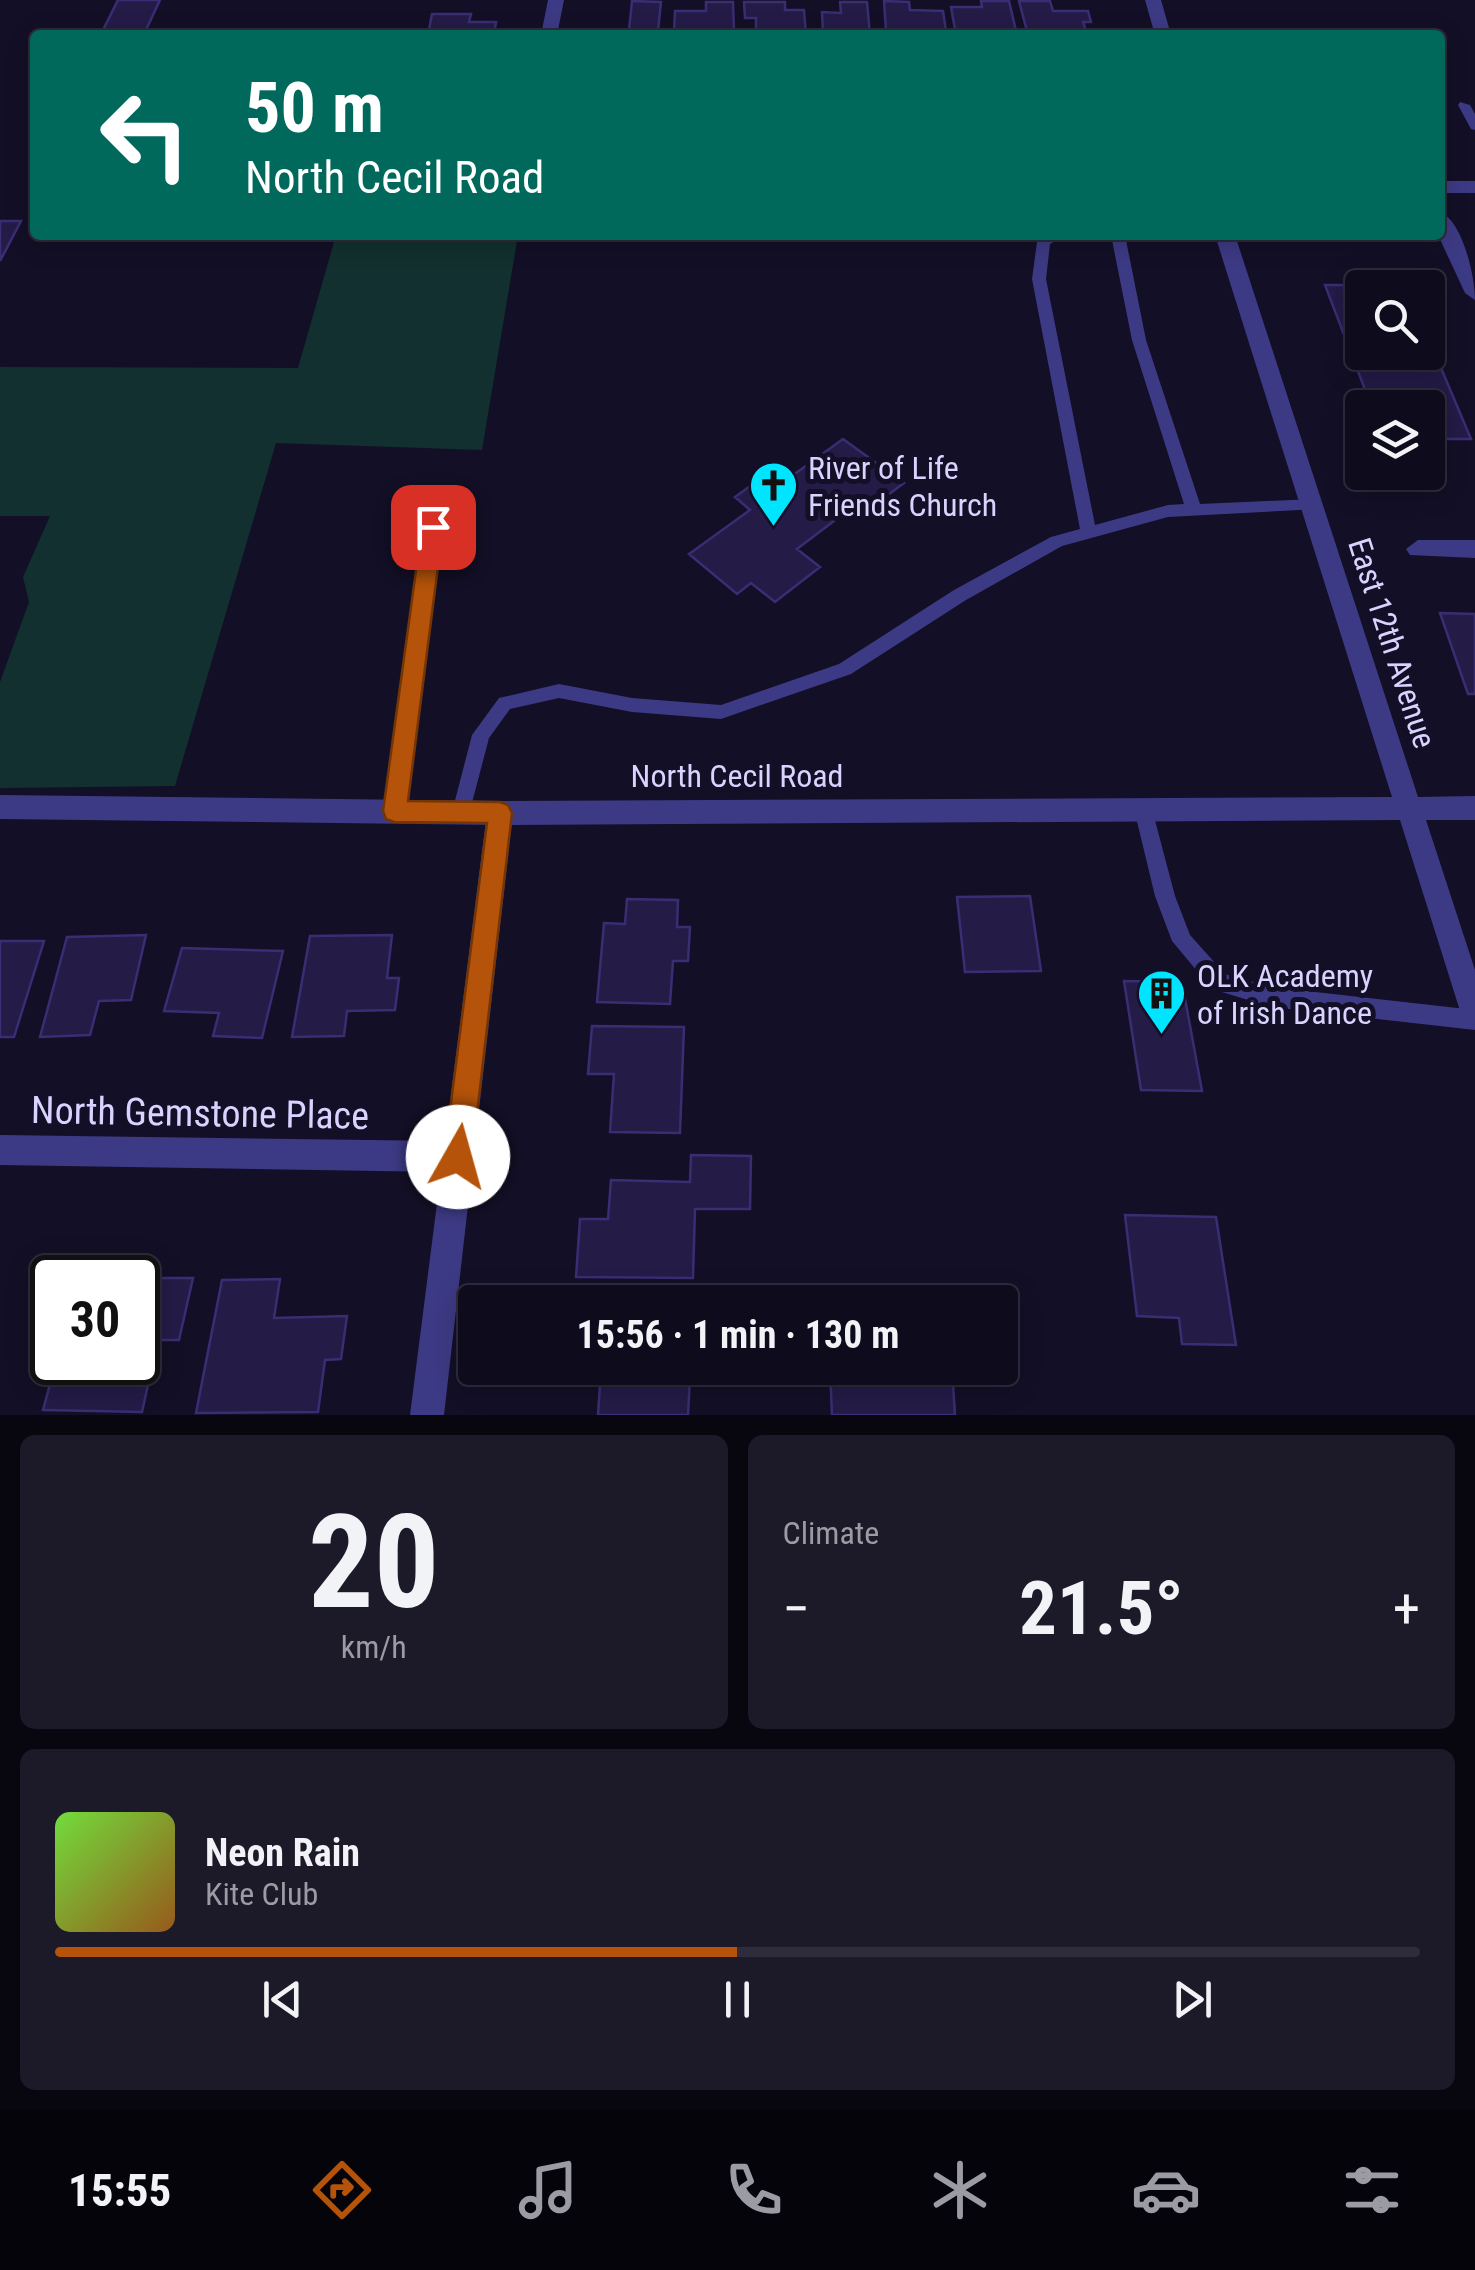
<!DOCTYPE html>
<html lang="en">
<head>
<meta charset="utf-8">
<style>
  body { margin:0; font-family:"Roboto Condensed",sans-serif; background:#1c1929; color:#f1f3f6; height:100vh; display:flex; flex-direction:column; font-size:38px; white-space:nowrap }
  * { box-sizing:border-box; margin:0 }
  p { font-size:32px; color:#9b9ba3 }
  .icon { flex:none; width:55px; height:55px; fill:none; stroke:currentColor; stroke-width:2; stroke-linecap:round; stroke-linejoin:round }
  .map { position:relative; height:1415px; overflow:hidden }
  .side { display:flex; flex-direction:column; gap:20px; padding:20px; background:#08060f; flex:1 }
  .side>* { flex:none }
  .guide { position:absolute; left:30px; top:30px; width:1415px; height:210px; border-radius:10px; box-shadow:0 5px 25px #0003,0 0 0 2px #2e2b3b; background:#00695c; color:#fff; overflow:hidden }
  .tools { position:absolute; left:1345px; top:270px; display:grid; gap:20px }
  .tools a { display:grid; place-items:center; width:100px; height:100px; border-radius:10px; background:#0e0b1c; box-shadow:0 5px 25px #0003,0 0 0 2px #2e2b3b; font-size:50px }
  .speed { position:absolute; left:30px; top:1255px; display:flex; gap:20px; font-size:50px; font-weight:700; text-align:center }
  .speed>* { display:grid; place-content:center; width:130px; height:130px; border-radius:50%; background:#0e0b1c; box-shadow:0 5px 25px #0003,0 0 0 2px #2e2b3b; line-height:1 }
  .speed .limit { border:5px solid #111; border-radius:15px; background:#fff; color:#111 }
  .pin { position:absolute; display:grid; place-items:center; width:85px; height:85px; color:#fff; margin:-42px; border-radius:20px; box-shadow:0 5px 15px #0006 }
  .me { position:absolute; width:110px; margin:-55px; rotate:7deg; stroke-linejoin:round; filter:drop-shadow(0 0 8px #0008) }
  .turn { display:flex; align-items:center; gap:35px; height:210px; padding:0 50px; font-size:45px }
  .turn .icon { width:130px; height:130px; stroke-width:2.5 }
  .turn b { display:block; font-size:70px; line-height:85px }
  .big { font-size:75px; font-weight:700; line-height:1.1 }
  .side .card { flex:1; display:flex; flex-direction:column; justify-content:center; gap:15px; min-width:0; padding:0 35px; border-radius:15px; background:#1c1929 }
  .side .dial { align-items:center; gap:0 }
  .dial b { font-size:130px; line-height:1 }
  .song { display:flex; align-items:center; gap:30px }
  .cover { width:120px; height:120px; border-radius:15px; background:linear-gradient(135deg,hsl(100 70% 55%),hsl(30 70% 35%)) }
  .played { height:10px; border-radius:5px; background:linear-gradient(90deg,#b45309 50%,#2e2b3b 50%) }
  .keys { display:flex; justify-content:space-around; direction:ltr }
  .heat { display:flex; justify-content:space-between; align-items:center; font-size:55px; direction:ltr }
  .side .tiles { flex:1; display:grid; gap:20px; grid-template-columns:1fr 1fr }
  .card:last-child { grid-column:span 2 }
  .trip { position:absolute; left:458px; top:1285px; width:560px; height:100px; border-radius:10px; background:#0e0b1c; box-shadow:0 5px 25px #0003,0 0 0 2px #2e2b3b; font-weight:700; line-height:100px; text-align:center }
  .dock { display:flex; height:160px; justify-content:space-around; align-items:center; background:#06040b; color:#9b9ba3 }
  .dock .icon { width:70px; height:70px }
  .dock .on { color:#b45309 }
  .dock b { font-size:45px; color:#f1f3f6 }
  .map>svg:first-child { display:block }
  .green { fill:#12302f }
  .building { fill:#241b47; stroke:#3b2d73; stroke-width:2.5 }
  .lines { fill:none; stroke-linecap:round; stroke-linejoin:round }
  .service { fill:#3d3a85; fill-rule:evenodd }
  .minor { fill:#3d3a85; fill-rule:evenodd }
  .tertiary { fill:#3d3a85; fill-rule:evenodd }
  .route { fill:#b45309; stroke:#753606; stroke-width:2.5 }
  .labels { text-anchor:middle; stroke-width:10; stroke-linejoin:round; paint-order:stroke }
  .poi-label { font-size:32px; fill:#d9d4ff; stroke:#130f26; text-anchor:start }
  .street-label { font-size:32px; fill:#d9d4ff; stroke:#130f26 }
  .near-street-label { font-size:38px; fill:#d9d4ff; stroke:#130f26 }
</style>
</head>
<body>
<div class="map">
<svg width="1475" height="1415" viewBox="0 0 1475 1415">
  <rect width="100%" height="100%" fill="#130f26"/>
  <path class="green" d="M336 235H518L482 450 276 443 175 786 0 788V682L29 602 23 577 50 516H0V367L298 368Z"/>
  <path class="building" d="M118 0H160L146 30H103Z
    M632 1 661 2 658 31 629 30Z
    M884 1 909 2 910 10 943 11 946 31H934V35L886 31Z
    M981 1H1009L1017 35H956L951 7H982Z
    M1019 1H1050L1053 11H1088L1091 22H1083L1087 34 1028 35Z
    M706 2H733L734 31 706 32V35L674 32 675 11H706Z
    M744 2H785V10H804L806 35H756V18H745Z
    M840 2H867L870 35H823L822 12 841 13Z
    M432 14H471L469 22H496L494 35H428Z
    M0 221H21L0 261Z
    M1325 285H1405L1406 288H1362V352H1428V337L1471 439H1428V408H1372Z
    M843 439 904 483 869 509 859 502 797 549 820 567 775 602 751 583 737 594 689 554 750 510 735 497 771 471 785 481Z
    M1440 613 1475 614V694H1468Z
    M1030 896 1041 971 965 972 957 897Z
    M627 899 678 900 677 927H690L688 961H673L670 1004 597 1002 604 923 625 924Z
    M146 935 131 1000 99 1001 90 1035 40 1037 67 937Z
    M392 935 387 978H399L395 1010 347 1011 344 1036 292 1037 310 936Z
    M0 941H44L14 1037H0Z
    M182 948 283 951 262 1038 213 1036 219 1013 164 1011Z
    M1124 981 1182 982 1202 1091 1141 1090Z
    M592 1026 684 1027 680 1133 610 1132 614 1074H588Z
    M691 1155 751 1156 750 1209H695L693 1278 576 1277 580 1219H608L611 1180 690 1182Z
    M1125 1215 1216 1217 1236 1345 1182 1344 1179 1318 1137 1316Z
    M138 1278H193L179 1340H158L142 1412 43 1410 56 1362H138Z
    M280 1279 274 1318 347 1316 341 1359 325 1360 318 1412 196 1413 222 1280Z
    M569 1368H735V1378L690 1377 688 1415H598L601 1369Z
    M830 1368H952L955 1415H832Z"/>
  <g class="lines">
    <path class="service" d="M1460 102 1470 105 1475 114V130L1471 129 1458 105Z
      M1047 235H1065L1050 244 1046 279 1095 525 1168 505 1184 504 1132 340 1111 235H1125L1146 340 1200 504 1313 499 1319 501 1321 505 1319 509 1168 517 1062 546 966 600 851 674 721 719 632 712 559 698 510 709 489 738 468 818 461 820 454 818 452 812 472 735 499 698 559 684 632 698 721 705 839 664 954 590 1051 537 1080 529 1032 279 1037 242Z
      M433 521 441 527 404 811 402 817 395 819 388 817 386 811 425 527Z
      M1143 801 1150 803 1152 809 1175 896 1190 935 1225 974 1271 987 1475 1010V1030L1271 1007 1212 989 1172 941 1155 896 1134 809 1136 803Z"/>
    <path class="minor" d="M548 0H564L557 35H541Z
      M1440 181H1475V193H1440Z
      M1440 212C1463 221 1475 277 1475 300L1465 293 1438 235Z
      M1418 540H1475V558L1410 555 1406 549Z
      M500 801 509 805 513 813 444 1415H410L441 1172 0 1165V1135L445 1141 487 813 491 805Z"/>
    <path class="tertiary" d="M1145 0H1161L1171 35H1155Z
      M1215 235H1235L1418 797 1475 796V820H1426L1475 970V1028L1465 1024 1461 1014 1400 820 500 825 0 819V795L500 801 1392 797Z"/>
  </g>
  <path class="route" d="M433 519 443 527 408 801 500 802 508 805 512 813 472 1157 468 1167 458 1171 448 1167 444 1157 487 823 394 822 386 819 383 811 422 527Z"/>
  <defs>
    <symbol id="church-pin" viewBox="-11 -11 22 30"><path d="M0 17L-7.5 6A9.5 9.5 0 1 1 7.5 6Z" fill="#00e5ff" stroke="#130f26"/><path d="M-1.2-6h2.4v3.5h3.3v2.4h-3.3V6h-2.4V-.1h-3.3v-2.4h3.3Z" fill="#111"/></symbol>
    <symbol id="building-pin" viewBox="-11 -11 22 30"><path d="M0 17L-7.5 6A9.5 9.5 0 1 1 7.5 6Z" fill="#00e5ff" stroke="#130f26"/><path d="M-4-6H4V6H1V3H-1V6H-4ZM-2.5-4.3h1.7v1.8h-1.7ZM.8-4.3h1.7v1.8H.8ZM-2.5-1h1.7V.8h-1.7ZM.8-1h1.7V.8H.8Z" fill="#111"/></symbol>
  </defs>
  <g fill-rule="evenodd">
    <use href="#church-pin" x="746" y="458" width="55" height="75"/>
    <use href="#building-pin" x="1134" y="966" width="55" height="75"/>
  </g>
  <g class="labels">
    <g class="poi-label">
      <text x="808" y="479">River of Life<tspan x="808" dy="37">Friends Church</tspan></text>
      <text x="1197" y="987">OLK Academy<tspan x="1197" dy="37">of Irish Dance</tspan></text>
    </g>
    <g class="street-label">
      <text transform="translate(1392 643) rotate(72)" y="11">East 12th Avenue</text>
      <text x="737" y="787">North Cecil Road</text>
    </g>
    <g class="near-street-label">
      <text transform="translate(200 1113) rotate(1)" y="13">North Gemstone Place</text>
    </g>
  </g>
</svg>
<div class="tools">
<a><svg class="icon" aria-label="search" viewBox="0 0 24 24"><circle cx="10" cy="10" r="6"/><path d="M15 15l6 6"/></svg></a>
<a><svg class="icon" aria-label="layers" viewBox="0 0 24 24"><path d="M12 4l9 5-9 5-9-5zM3 14l9 5 9-5"/></svg></a>
</div>
<div class="speed"><div class="limit">30</div></div>
<div class="pin" style="left:433px;top:527px;background:#d93025"><svg class="icon" aria-label="arrive" viewBox="0 0 24 24"><path d="M6 21V4h12l-3 4 3 4H6"/></svg></div>
<svg class="me" style="left:458px;top:1157px" viewBox="-20 -20 40 40"><circle r="19" fill="#fff"/><path d="M0-13L10 11 0 6-10 11z" fill="#b45309"/></svg>
<div class="trip">15:56 · 1 min · 130 m</div>
<div class="guide">
<div class="turn"><svg class="icon" aria-label="left" viewBox="0 0 24 24"><path d="M17 20v-9H6M10 6l-5 5 5 5"/></svg><div><b>50 m</b>North Cecil Road</div></div>
</div>
</div>
<section class="side">
<div class="tiles">
<div class="card dial"><b>20</b><p>km/h</p></div>
<div class="card"><p>Climate</p>
<div class="heat"><a>−</a><b class="big">21.5°</b><a>+</a></div>
</div>
<div class="card">
<div class="song"><i class="cover"></i><div><b>Neon Rain</b><p>Kite Club</p></div></div>
<div class="played"></div>
<div class="keys"><svg class="icon" aria-label="previous" viewBox="0 0 24 24"><path d="M18 5L8 12l10 7zM5 5v14"/></svg><svg class="icon" aria-label="pause" viewBox="0 0 24 24"><path d="M8 5v14M16 5v14"/></svg><svg class="icon" aria-label="next" viewBox="0 0 24 24"><path d="M6 5l10 7-10 7zM19 5v14"/></svg></div>
</div>
</div>
</section>
<nav class="dock">
<b>15:55</b>
<svg class="icon on" aria-label="directions" viewBox="0 0 24 24"><path d="M12 3l9 9-9 9-9-9zM9 14v-3h6M13 9l2 2-2 2"/></svg>
<svg class="icon" aria-label="music" viewBox="0 0 24 24"><path d="M9 18V5l10-2v13"/><circle cx="6" cy="18" r="3"/><circle cx="16" cy="16" r="3"/></svg>
<svg class="icon" aria-label="phone" viewBox="0 0 24 24"><path d="M5 4h4l2 5-3 2q2 4 5 5l2-3 5 2v4C11 20 4 13 5 4z"/></svg>
<svg class="icon" aria-label="climate" viewBox="0 0 24 24"><path d="M12 3v18M4 7l16 10M4 17L20 7"/></svg>
<svg class="icon" aria-label="car" viewBox="0 0 24 24"><path d="M5 17H2v-5l4-1 3-4h7l3 4 3 1v5h-3M9 17h6M6 11h13"/><circle cx="7" cy="17" r="2"/><circle cx="17" cy="17" r="2"/></svg>
<svg class="icon" aria-label="filters" viewBox="0 0 24 24"><path d="M4 7h16M4 17h16"/><circle cx="9" cy="7" r="2"/><circle cx="15" cy="17" r="2"/></svg>
</nav>
</body>
</html>
